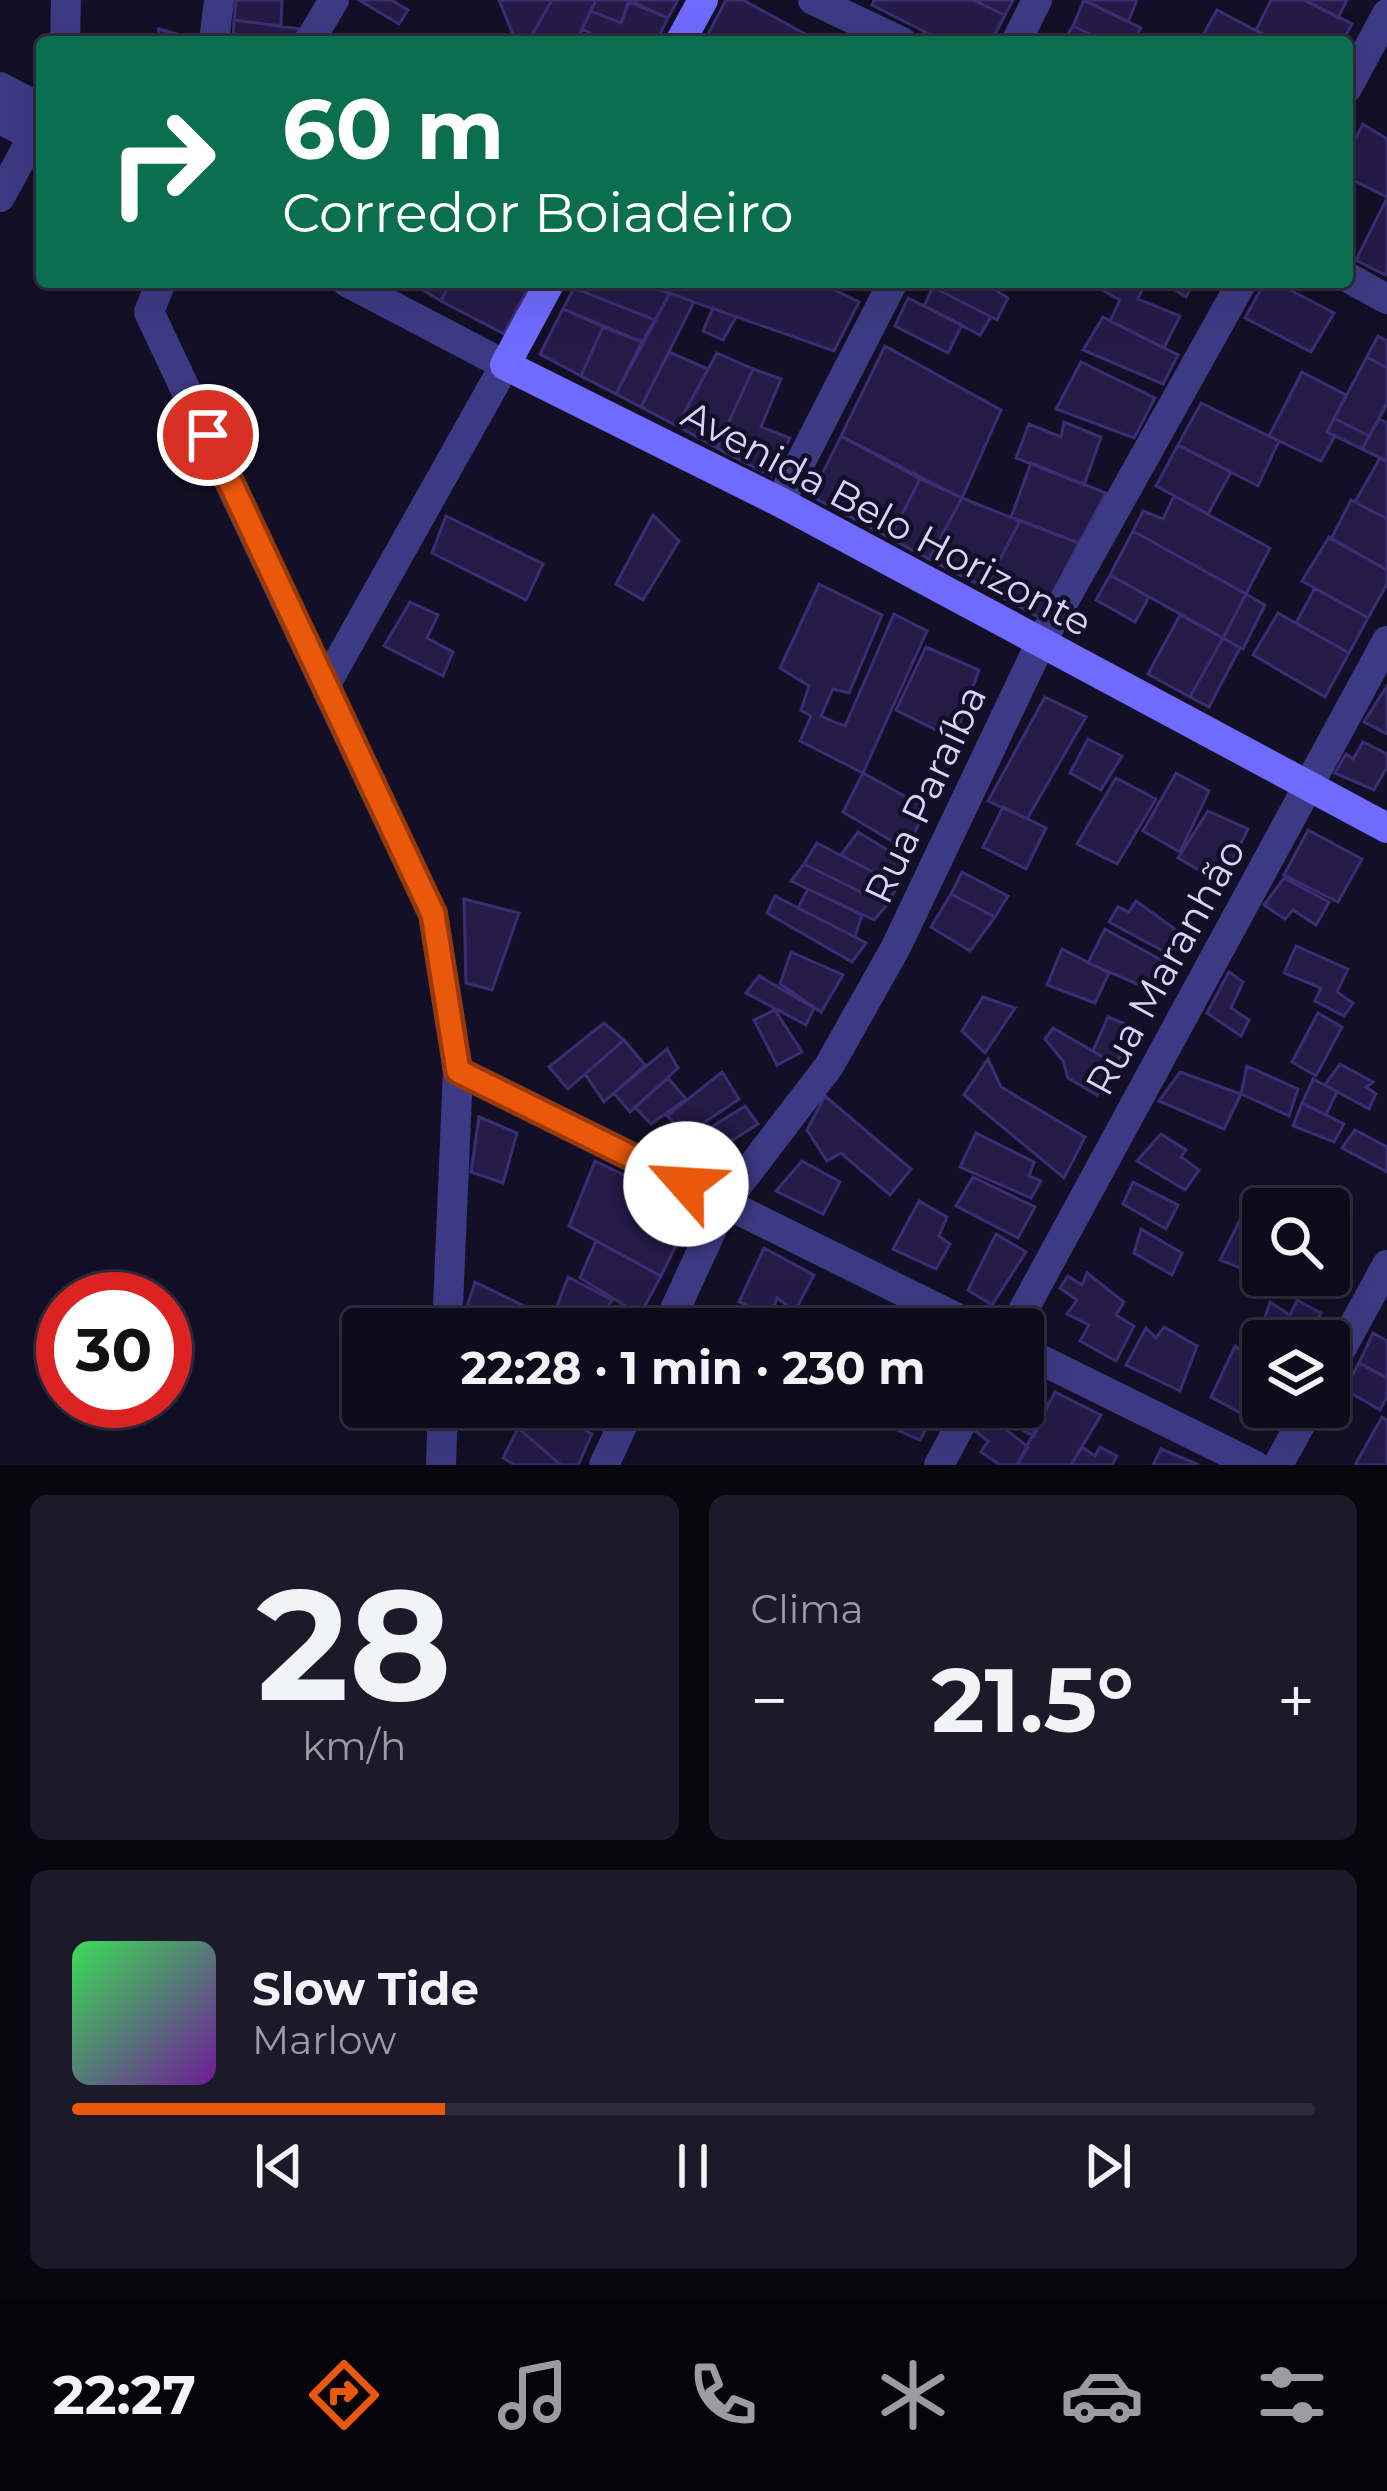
<!DOCTYPE html>
<html lang="pt">
<head>
<meta charset="utf-8">
<style>
  body { margin:0; font-family:Montserrat,sans-serif; background:#1c1929; color:#f1f3f6; height:100vh; display:flex; flex-direction:column; font-size:45px; white-space:nowrap }
  * { box-sizing:border-box; margin:0 }
  p { font-size:39px; color:#9b9ba3 }
  .icon { flex:none; width:66px; height:66px; fill:none; stroke:currentColor; stroke-width:2; stroke-linecap:round; stroke-linejoin:round }
  .map { position:relative; height:1465px; overflow:hidden }
  .side { display:flex; flex-direction:column; gap:30px; padding:30px; background:#08060f; flex:1 }
  .side>* { flex:none }
  .guide { position:absolute; left:36px; top:36px; width:1317px; height:252px; border-radius:12px; box-shadow:0 12px 48px #0002,0 0 0 3px #2e2b3b; background:#0b6e4f; color:#fff; overflow:hidden }
  .controls { position:absolute; left:1242px; top:1188px; display:grid; gap:24px }
  .controls a { display:grid; place-items:center; width:108px; height:108px; border-radius:12px; background:#0e0b1c; box-shadow:0 12px 48px #0002,0 0 0 3px #2e2b3b; font-size:60px }
  .speed { position:absolute; left:36px; top:1272px; display:flex; gap:24px; font-size:60px; font-weight:700; text-align:center }
  .speed>* { display:grid; place-content:center; width:156px; height:156px; border-radius:50%; background:#0e0b1c; box-shadow:0 12px 48px #0002,0 0 0 3px #2e2b3b; line-height:1 }
  .speed .limit { border:18px solid #d22; background:#fff; color:#111 }
  .pin { position:absolute; display:grid; place-items:center; width:102px; height:102px; color:#fff; margin:-51px; border:6px solid #fff; border-radius:50%; box-shadow:0 3px 12px #0007 }
  .me { position:absolute; width:132px; margin:-66px; rotate:296deg; stroke-linejoin:round; filter:drop-shadow(0 0 9px #0008) }
  .turn { display:flex; align-items:center; gap:42px; height:252px; padding:0 48px; font-size:54px }
  .turn .icon { width:156px; height:156px; stroke-width:2.5 }
  .turn b { display:block; font-size:84px; line-height:102px }
  .big { font-size:90px; font-weight:700; line-height:1.1 }
  .side .tile { flex:1; display:flex; flex-direction:column; justify-content:center; gap:18px; min-width:0; padding:0 42px; border-radius:18px; background:#1c1929 }
  .side .dial { align-items:center; gap:0 }
  .dial b { font-size:156px; line-height:1 }
  .song { display:flex; align-items:center; gap:36px }
  .cover { width:144px; height:144px; border-radius:18px; background:linear-gradient(135deg,hsl(130 70% 55%),hsl(280 70% 35%)) }
  .played { height:12px; border-radius:6px; background:linear-gradient(90deg,#ea580c 30%,#2e2b3b 30%) }
  .keys { display:flex; justify-content:space-around; direction:ltr }
  .heat { display:flex; justify-content:space-between; align-items:center; font-size:66px; direction:ltr }
  .side .tiles { flex:1; display:grid; gap:30px; grid-template-columns:1fr 1fr }
  .tile:last-child { grid-column:span 2 }
  .trip { position:absolute; left:342px; top:1308px; width:702px; height:120px; border-radius:12px; background:#0e0b1c; box-shadow:0 12px 48px #0002,0 0 0 3px #2e2b3b; font-weight:700; line-height:120px; text-align:center }
  .tabs { display:flex; height:192px; justify-content:space-around; align-items:center; background:#06040b; color:#9b9ba3 }
  .tabs .icon { width:84px; height:84px }
  .tabs .on { color:#ea580c }
  .tabs b { font-size:54px; color:#f1f3f6 }
  .map>svg:first-child { display:block }
  .building { fill:#241b47; stroke:#3b2d73; stroke-width:3 }
  .lines { fill:none; stroke-linecap:round; stroke-linejoin:round }
  .street { stroke:#3d3a85; stroke-width:30 }
  .secondary { stroke:#6f6bff; stroke-width:30 }
  .route-casing { stroke:#983908; stroke-width:30 }
  .route { stroke:#ea580c; stroke-width:21 }
  .labels { text-anchor:middle; stroke-width:9; stroke-linejoin:round; paint-order:stroke }
  .street-label { font-size:39px; fill:#d9d4ff; stroke:#130f26 }
</style>
</head>
<body>
<div class="map">
<svg width="1387" height="1465" viewBox="0 0 1387 1465">
  <rect width="100%" height="100%" fill="#130f26"/>
  <path class="building" d="M236 0H282L281 26 234 20Z
    M359 0H391L408 10 399 24Z
    M499 0H552L528 42H516Z
    M552 0H596L576 42H528Z
    M596 0H629L621 23 591 11Z
    M629 0H678L668 18Z
    M726 0H743L820 42H704Z
    M874 0H973L1005 15 991 42H945L872 5Z
    M973 0H1013L1005 15Z
    M1083 0H1137L1128 22Z
    M1084 0 1141 28 1133 42H1107L1073 26Z
    M1271 0H1305L1352 24 1342 42H1278L1256 30Z
    M1304 0H1347L1338 18Z
    M629 2 668 18 656 42H609L582 29 591 11 621 23Z
    M1217 10 1278 42H1211L1202 37Z
    M234 20 300 29 292 42H238L233 40Z
    M1073 26 1107 42H1063Z
    M159 29 201 41V42H157Z
    M1363 124 1387 139V197L1347 177V154Z
    M1387 198V270L1385 275 1356 260Z
    M410 282H451L441 301Z
    M451 282H531L504 334 441 301Z
    M578 282H637L670 293 655 320 574 288Z
    M637 282H818L859 302 834 351Z
    M923 282H991L990 286 1008 298 997 320Z
    M1088 282H1138L1144 285 1138 299 1180 316 1164 348 1110 321 1120 300Z
    M1162 282H1194L1186 297Z
    M1265 282H1275L1334 313 1311 352 1245 318Z
    M933 287 991 317 980 335 924 306Z
    M574 288 655 320 642 342 563 309Z
    M670 293 694 302 641 407 616 394Z
    M908 298 962 325 948 353 895 326Z
    M713 308 736 317 723 340 703 331Z
    M563 309 603 327 581 376 540 354Z
    M1103 317 1178 355 1163 384 1083 350Z
    M603 327 642 342 616 394 581 376Z
    M1378 336 1387 341V403L1362 449 1327 432Z
    M885 346 1001 410 962 498 841 436Z
    M669 352 708 369 677 426 641 407Z
    M717 353 753 369 717 448 677 426Z
    M1367 357 1387 368V404L1369 436 1334 418Z
    M1081 362 1155 398 1134 438 1056 409Z
    M753 369 781 379 761 427 790 438 771 476 717 448Z
    M1302 372 1346 395 1327 432 1335 436 1321 461 1269 436Z
    M1201 403 1279 441 1258 486 1178 445Z
    M1379 419 1387 423V461L1362 449Z
    M1064 422 1101 437 1084 485 1016 458 1029 424 1061 437Z
    M841 436 920 479 890 538 811 496Z
    M1178 445 1231 472 1208 514 1156 486Z
    M1380 458 1387 462V519L1355 502Z
    M1031 463 1106 493 1079 543 1011 517Z
    M920 479 962 498 929 559 890 538Z
    M1174 496 1270 548 1246 594 1133 531 1143 511 1163 519Z
    M962 498 1020 521 985 588 929 559Z
    M1351 500 1387 519V570L1331 539Z
    M653 515 679 541 643 600 616 584Z
    M446 516 543 564 526 600 432 553Z
    M1020 521 1079 543 1040 618 985 588Z
    M1133 531 1246 594 1223 638 1110 575Z
    M1329 537 1387 570V584L1368 618 1302 581Z
    M1110 575 1149 597 1135 622 1096 600Z
    M819 584 882 615 849 693 833 689 821 716 837 723 845 726 894 614 927 631 863 773 800 741 811 716 801 710 809 686 780 668Z
    M1315 588 1368 618 1349 653 1296 623Z
    M1246 594 1265 605 1243 649 1223 638Z
    M410 602 438 615 427 638 453 652 443 676 384 646Z
    M1278 613 1349 653 1325 697 1253 655Z
    M1180 615 1223 638 1190 697 1148 674Z
    M1223 638 1240 648 1209 707 1190 697Z
    M926 647 979 670 954 739 896 710Z
    M1387 686V734L1364 722Z
    M1045 697 1086 717 1027 819 988 801Z
    M1088 739 1122 756 1101 790 1070 773Z
    M1363 742 1387 754V767L1374 790 1335 773 1346 754 1353 759Z
    M863 773 926 808 907 850 843 812Z
    M1176 773 1209 791 1180 852 1143 831Z
    M1116 778 1156 799 1117 864 1077 844Z
    M1003 807 1046 828 1026 869 983 847Z
    M1208 811 1248 829 1221 883 1178 858Z
    M1308 830 1362 859 1338 902 1284 875Z
    M858 832 909 863 898 885 841 855Z
    M817 843 898 885 887 905 804 864Z
    M804 864 887 905 874 920 791 881Z
    M962 872 1008 896 995 917 951 894Z
    M1284 878 1329 902 1316 925 1293 910 1285 919 1264 905Z
    M808 889 862 915 855 937 798 908Z
    M951 894 995 917 970 951 931 927Z
    M775 896 855 937 866 943 852 962 767 913Z
    M464 899 519 913 492 990 466 983Z
    M1136 901 1179 932 1165 952 1109 922 1118 907 1129 912Z
    M1105 929 1163 961 1149 989 1088 963Z
    M1296 946 1348 969 1337 992 1353 1003 1344 1016 1315 1001 1321 988 1284 973Z
    M1062 949 1109 973 1095 1003 1047 985Z
    M791 952 843 975 821 1012 780 984Z
    M1229 972 1243 982 1231 1008 1249 1020 1241 1036 1207 1013Z
    M759 976 814 1008 806 1025 746 993Z
    M983 997 1015 1008 985 1053 962 1031Z
    M775 1010 802 1052 777 1065 754 1020Z
    M1318 1013 1342 1027 1316 1076 1292 1062Z
    M1108 1017 1139 1029 1115 1064 1093 1051Z
    M604 1023 624 1040 568 1089 549 1067Z
    M1053 1028 1115 1064 1097 1095 1068 1078 1063 1061 1045 1039Z
    M624 1040 645 1065 604 1102 585 1074Z
    M667 1049 678 1068 630 1112 614 1093Z
    M988 1059 1001 1087 1085 1137 1064 1178 964 1095Z
    M1340 1064 1373 1082 1366 1087 1376 1094 1369 1109 1325 1085Z
    M1247 1066 1298 1089 1289 1116 1241 1094Z
    M722 1072 739 1099 687 1134 667 1116Z
    M1180 1072 1241 1094 1224 1129 1159 1101Z
    M668 1078 686 1099 651 1124 635 1107Z
    M1313 1079 1337 1092 1326 1115 1302 1103Z
    M825 1096 911 1169 890 1195 841 1153 827 1161 807 1130Z
    M1302 1103 1344 1124 1334 1142 1293 1126Z
    M745 1106 758 1124 715 1151 702 1133Z
    M479 1117 517 1133 503 1183 471 1172Z
    M1355 1130 1387 1147V1172L1342 1148Z
    M976 1133 1034 1162 1029 1176 1041 1181 1031 1198 960 1167Z
    M1161 1134 1186 1150 1181 1157 1199 1170 1185 1190 1137 1161Z
    M595 1161 694 1209 661 1276 569 1226Z
    M802 1161 840 1182 823 1214 776 1191Z
    M973 1177 1035 1207 1018 1238 956 1206Z
    M1133 1182 1178 1205 1166 1229 1123 1204Z
    M919 1201 947 1217 939 1236 950 1244 936 1269 893 1249Z
    M1241 1218 1263 1229V1275H1270L1269 1279 1220 1260Z
    M1141 1229 1182 1253 1172 1275 1134 1253Z
    M996 1234 1026 1252 992 1305 968 1290Z
    M596 1241 661 1276 640 1315 580 1278Z
    M764 1248 814 1275 795 1311 777 1298 771 1315 739 1302Z
    M1087 1273 1124 1302 1116 1315 1134 1326 1116 1361 1080 1341 1089 1325 1067 1314 1077 1300 1060 1288 1068 1276 1082 1285Z
    M568 1277 612 1300 596 1329H585L554 1314Z
    M475 1282 530 1309 522 1329H498L464 1316Z
    M1297 1300 1321 1313 1305 1341 1263 1323 1270 1302 1290 1315Z
    M795 1311 847 1315 845 1329H795Z
    M554 1314 585 1329H550Z
    M1164 1327 1197 1346 1180 1391 1126 1365 1146 1328 1156 1338Z
    M1373 1333 1387 1341V1378L1359 1363Z
    M1235 1346 1253 1360 1240 1384 1263 1397V1407H1269L1261 1424 1211 1397Z
    M1359 1363 1387 1378V1397L1380 1410 1344 1389Z
    M1030 1390 1049 1404 1034 1436 984 1412 986 1407H1023Z
    M1055 1392 1101 1415 1071 1465H1017Z
    M528 1407H540L592 1434 578 1465H561L518 1428Z
    M884 1407H938L920 1440 877 1421Z
    M984 1412 1028 1447 1017 1465H1000L981 1452 988 1441 974 1430Z
    M1382 1417 1387 1420V1465H1355Z
    M518 1428 561 1465H515L503 1458Z
    M1082 1447 1095 1456 1100 1447 1117 1456 1112 1465H1071Z
    M1161 1449 1199 1465H1153Z"/>
  <g class="lines">
    <path class="street" d="M813 0 902 42
      M310 40 334 0
      M65 42 66 0
      M214 42 219 0
      M1016 42 1037 0
      M0 87 42 109
      M1347 88 1387 14
      M0 119 42 141
      M0 197 42 120
      M1347 277 1387 299
      M161 282 149 312 433 914 458 1071 447 1329
      M780 502 893 282
      M327 682 505 365 347 282
      M458 1071 979 1329
      M666 1329 724 1203 829 1066 896 947 1041 642 1242 282
      M1013 1329 1387 641
      M1023 1351 1254 1465
      M1329 1371 1387 1265
      M441 1465 443 1407
      M604 1465 631 1407
      M939 1465 970 1407
      M1278 1465 1310 1407"/>
    <path class="secondary" d="M680 42 703 0
      M550 282 505 365 780 502 1387 828"/>
  </g>
  <g class="lines">
    <defs>
      <path id="route" d="M208 435 433 914 458 1071 686 1184"/>
    </defs>
    <use href="#route" class="route-casing"/>
    <use href="#route" class="route"/>
  </g>
  <g class="labels">
    <g class="street-label">
      <text transform="translate(887 518) rotate(28)" y="14">Avenida Belo Horizonte</text>
      <text transform="translate(925 794) rotate(-65)" y="14">Rua Paraíba</text>
      <text transform="translate(1165 967) rotate(-61)" y="14">Rua Maranhão</text>
    </g>
  </g>
</svg>
<div class="controls">
<a><svg class="icon" aria-label="search" viewBox="0 0 24 24"><circle cx="10" cy="10" r="6"/><path d="M15 15l6 6"/></svg></a>
<a><svg class="icon" aria-label="layers" viewBox="0 0 24 24"><path d="M12 4l9 5-9 5-9-5zM3 14l9 5 9-5"/></svg></a>
</div>
<div class="speed"><div class="limit">30</div></div>
<div class="pin" style="left:208px;top:435px;background:#d93025"><svg class="icon" aria-label="arrive" viewBox="0 0 24 24"><path d="M6 21V4h12l-3 4 3 4H6"/></svg></div>
<svg class="me" style="left:686px;top:1184px" viewBox="-20 -20 40 40"><circle r="19" fill="#fff"/><path d="M0-13L10 11 0 6-10 11z" fill="#ea580c"/></svg>
<div class="trip">22:28 · 1 min · 230 m</div>
<div class="guide">
<div class="turn"><svg class="icon" aria-label="right" viewBox="0 0 24 24"><path d="M7 20v-9h11M14 6l5 5-5 5"/></svg><div><b>60 m</b>Corredor Boiadeiro</div></div>
</div>
</div>
<section class="side">
<div class="tiles">
<div class="tile dial"><b>28</b><p>km/h</p></div>
<div class="tile"><p>Clima</p>
<div class="heat"><a>−</a><b class="big">21.5°</b><a>+</a></div>
</div>
<div class="tile">
<div class="song"><i class="cover"></i><div><b>Slow Tide</b><p>Marlow</p></div></div>
<div class="played"></div>
<div class="keys"><svg class="icon" aria-label="previous" viewBox="0 0 24 24"><path d="M18 5L8 12l10 7zM5 5v14"/></svg><svg class="icon" aria-label="pause" viewBox="0 0 24 24"><path d="M8 5v14M16 5v14"/></svg><svg class="icon" aria-label="next" viewBox="0 0 24 24"><path d="M6 5l10 7-10 7zM19 5v14"/></svg></div>
</div>
</div>
</section>
<nav class="tabs">
<b>22:27</b>
<svg class="icon on" aria-label="directions" viewBox="0 0 24 24"><path d="M12 3l9 9-9 9-9-9zM9 14v-3h6M13 9l2 2-2 2"/></svg>
<svg class="icon" aria-label="music" viewBox="0 0 24 24"><path d="M9 18V5l10-2v13"/><circle cx="6" cy="18" r="3"/><circle cx="16" cy="16" r="3"/></svg>
<svg class="icon" aria-label="phone" viewBox="0 0 24 24"><path d="M5 4h4l2 5-3 2q2 4 5 5l2-3 5 2v4C11 20 4 13 5 4z"/></svg>
<svg class="icon" aria-label="climate" viewBox="0 0 24 24"><path d="M12 3v18M4 7l16 10M4 17L20 7"/></svg>
<svg class="icon" aria-label="car" viewBox="0 0 24 24"><path d="M5 17H2v-5l4-1 3-4h7l3 4 3 1v5h-3M9 17h6M6 11h13"/><circle cx="7" cy="17" r="2"/><circle cx="17" cy="17" r="2"/></svg>
<svg class="icon" aria-label="filters" viewBox="0 0 24 24"><path d="M4 7h16M4 17h16"/><circle cx="9" cy="7" r="2"/><circle cx="15" cy="17" r="2"/></svg>
</nav>
</body>
</html>
